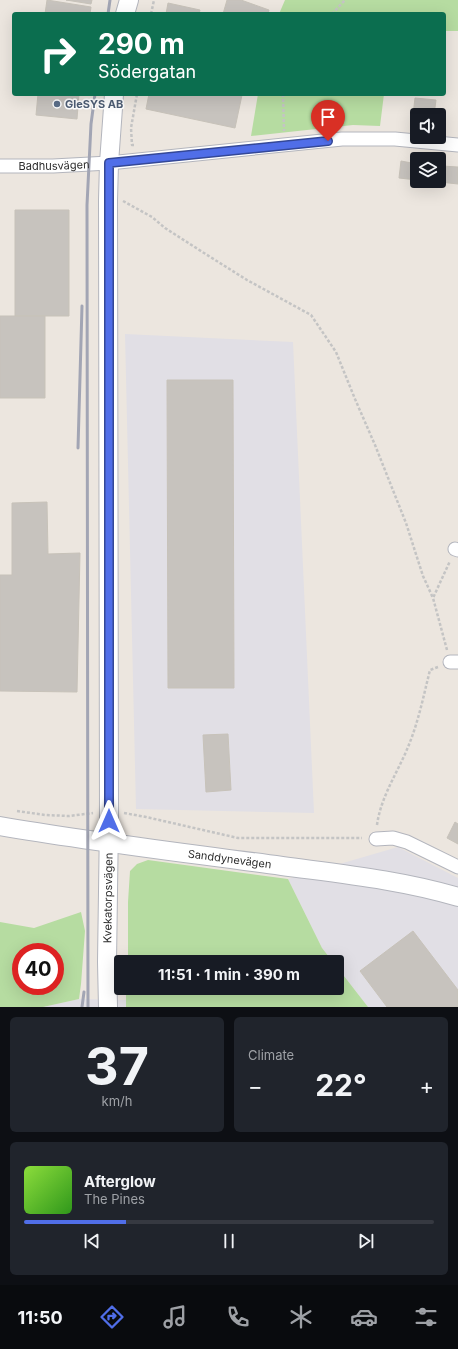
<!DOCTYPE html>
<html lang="en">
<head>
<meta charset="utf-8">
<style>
  body { margin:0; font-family:Inter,sans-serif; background:#20242c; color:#f1f3f6; height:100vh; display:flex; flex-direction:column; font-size:15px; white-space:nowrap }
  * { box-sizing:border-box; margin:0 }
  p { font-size:13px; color:#9ea1a6 }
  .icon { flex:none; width:22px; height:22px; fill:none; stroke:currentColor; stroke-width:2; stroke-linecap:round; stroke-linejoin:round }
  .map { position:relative; height:1007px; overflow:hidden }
  .drawer { display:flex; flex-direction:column; gap:10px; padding:10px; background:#0d0f14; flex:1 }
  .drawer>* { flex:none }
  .guide { position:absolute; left:12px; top:12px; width:434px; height:84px; border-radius:4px; box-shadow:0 4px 16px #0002; background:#0b6e4f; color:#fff; overflow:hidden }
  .buttons { position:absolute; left:410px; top:108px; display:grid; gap:8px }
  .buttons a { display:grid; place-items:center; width:36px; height:36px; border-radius:4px; background:#171b24; box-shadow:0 4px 16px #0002; font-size:20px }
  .speed { position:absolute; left:12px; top:943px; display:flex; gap:8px; font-size:20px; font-weight:700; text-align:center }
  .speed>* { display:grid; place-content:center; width:52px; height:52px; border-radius:50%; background:#171b24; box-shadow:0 4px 16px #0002; line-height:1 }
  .speed .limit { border:6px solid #d22; background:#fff; color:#111 }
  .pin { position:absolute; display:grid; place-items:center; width:34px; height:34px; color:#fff; margin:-41px -17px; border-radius:50% 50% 50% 0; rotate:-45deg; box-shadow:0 0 4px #0007 }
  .pin .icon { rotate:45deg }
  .me { position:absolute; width:44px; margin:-22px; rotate:0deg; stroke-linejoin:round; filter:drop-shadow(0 0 3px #0008) }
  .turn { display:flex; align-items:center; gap:14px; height:84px; padding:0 20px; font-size:18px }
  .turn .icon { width:52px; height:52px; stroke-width:2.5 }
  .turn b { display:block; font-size:28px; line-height:34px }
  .big { font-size:30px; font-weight:700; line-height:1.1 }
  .drawer .card { flex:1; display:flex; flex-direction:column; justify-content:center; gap:6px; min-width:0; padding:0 14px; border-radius:6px; background:#20242c }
  .drawer .dial { align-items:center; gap:0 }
  .dial b { font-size:52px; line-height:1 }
  .song { display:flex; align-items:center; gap:12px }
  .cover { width:48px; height:48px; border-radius:6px; background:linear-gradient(135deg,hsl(90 70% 55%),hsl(110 70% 35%)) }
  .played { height:4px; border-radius:2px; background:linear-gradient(90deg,#506ee8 25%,#363941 25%) }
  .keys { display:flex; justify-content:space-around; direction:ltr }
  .heat { display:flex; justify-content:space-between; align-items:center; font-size:22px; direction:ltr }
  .drawer .tiles { flex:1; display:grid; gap:10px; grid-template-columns:1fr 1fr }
  .card:last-child { grid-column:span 2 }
  .trip { position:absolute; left:114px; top:955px; width:230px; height:40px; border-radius:4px; background:#171b24; box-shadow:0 4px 16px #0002; font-weight:700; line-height:40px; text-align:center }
  .tabs { display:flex; height:64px; justify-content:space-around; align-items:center; background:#090b0e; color:#9ea1a6 }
  .tabs .icon { width:28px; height:28px }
  .tabs .on { color:#506ee8 }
  .tabs b { font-size:18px; color:#f1f3f6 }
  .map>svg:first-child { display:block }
  .industrial { fill:#e1dfe5 }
  .green { fill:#b6dca1; fill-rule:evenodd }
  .building { fill:#c7c3be; stroke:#c7c2b9 }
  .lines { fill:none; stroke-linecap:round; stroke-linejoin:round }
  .street-casing { stroke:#b3b5bd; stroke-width:15 }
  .secondary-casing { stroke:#b3b5bd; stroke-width:20 }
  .path { stroke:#c4c4c4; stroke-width:2.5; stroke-dasharray:3 2; stroke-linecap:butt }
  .street { stroke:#fff; stroke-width:13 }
  .secondary { stroke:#fff; stroke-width:18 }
  .rail { stroke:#a2a5b4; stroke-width:3 }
  .route-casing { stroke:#344897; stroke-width:10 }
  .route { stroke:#506ee8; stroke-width:7 }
  .service-dot { fill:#5c6f8a; stroke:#fff; stroke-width:1.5 }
  .labels { text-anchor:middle; stroke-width:3; stroke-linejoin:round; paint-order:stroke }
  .service-label { font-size:11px; font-weight:bold; fill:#4e5e75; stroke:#fff; text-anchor:start }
  .street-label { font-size:11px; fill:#2b2b2b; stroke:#fff }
</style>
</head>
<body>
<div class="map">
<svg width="458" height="1007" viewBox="0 0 458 1007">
  <rect width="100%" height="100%" fill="#ece6df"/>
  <path class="industrial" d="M125 334 293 342 314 813 136 809Z
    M398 847 458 878V1007H368L337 967V962H333L322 948 288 879Z
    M79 999 126 1000V1007H43Z"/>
  <path class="green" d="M285 0H458V31H444V14H279Z
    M258 94H384L380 126 353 125 251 136Z
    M148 860 288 879 322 948 333 962H128V902L130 871 137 864Z
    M81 912 85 931 81 984 79 999 43 1007H0V922L34 928ZM21 952H55V986H21Z
    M337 967 368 1007H126V988H337Z"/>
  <path class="building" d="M47 0 91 7 90 14H45Z
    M66 0H92L91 4Z
    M227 0H241L269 10 268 14H223Z
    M168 3 200 10 199 14H166Z
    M38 94H79L77 119 36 115Z
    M149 94H239L242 95 235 128 146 109Z
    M415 98 436 100 434 115H413Z
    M401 161 417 164V180L399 178Z
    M442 166 458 167V184L440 182Z
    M15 210H69V316H15Z
    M0 316H45V398H0Z
    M167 380H233L234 688H168Z
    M47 502 48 554 80 553 77 692 0 691V575H12V503Z
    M228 734 231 790 206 792 203 735Z
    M455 822 458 824V844L447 838Z
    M413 931 458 990V1007H387L360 971Z"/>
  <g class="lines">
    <defs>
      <g id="street">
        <path id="s1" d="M0 166H53L109 163 342 139H395L458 145"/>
        <path d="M455 549 458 550"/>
        <path d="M450 662H458"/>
        <path d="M376 839 393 838 407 842 458 867"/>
      </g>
      <g id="secondary">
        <path d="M125 14 129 0"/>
        <path id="s2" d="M0 826C93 842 188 853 282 866 341 874 401 880 458 897"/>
        <path id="s3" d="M108 1007 107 962 109 821 108 200 109 163 114 94"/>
      </g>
    </defs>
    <use href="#street" class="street-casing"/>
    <use href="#secondary" class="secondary-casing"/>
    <path class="path" d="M151 14 154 0
      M332 14 345 0
      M283 94 284 131
      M134 145H132L131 128 137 94
      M123 201 152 217 165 228 204 253 247 280 311 315 336 352 355 399 375 445 406 523 423 576 433 598
      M447 650 433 598 450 561
      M17 811 45 815 69 816 93 813
      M124 813 146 817 238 838H362
      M377 825C381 795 400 769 410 742 419 719 424 694 430 670L438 667"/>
    <use href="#street" class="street"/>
    <use href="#secondary" class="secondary"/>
    <path class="rail" d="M108 14 110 0
      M78 448 82 306
      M82 1007 84 992
      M88 1007 87 205 91 124 95 94"/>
  </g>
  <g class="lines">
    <defs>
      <path id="route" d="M109 821V163L328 141"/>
    </defs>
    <use href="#route" class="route-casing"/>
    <use href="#route" class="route"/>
  </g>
  <circle class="service-dot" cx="57" cy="104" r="4"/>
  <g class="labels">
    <g class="service-label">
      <text x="65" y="108">GleSYS AB</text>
    </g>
    <g class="street-label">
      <text dy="4" stroke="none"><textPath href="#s1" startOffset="54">Badhusvägen</textPath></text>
      <text dy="4" stroke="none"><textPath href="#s2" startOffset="232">Sanddynevägen</textPath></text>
      <text dy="4" stroke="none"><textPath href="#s3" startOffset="109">Kvekatorpsvägen</textPath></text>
    </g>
  </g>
</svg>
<div class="buttons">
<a><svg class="icon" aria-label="sound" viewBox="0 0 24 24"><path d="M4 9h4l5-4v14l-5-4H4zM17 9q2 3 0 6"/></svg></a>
<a><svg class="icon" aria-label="layers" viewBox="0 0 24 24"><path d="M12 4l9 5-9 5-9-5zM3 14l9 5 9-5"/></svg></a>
</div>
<div class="speed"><div class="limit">40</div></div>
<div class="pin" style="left:328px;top:141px;background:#d93025"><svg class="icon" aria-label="arrive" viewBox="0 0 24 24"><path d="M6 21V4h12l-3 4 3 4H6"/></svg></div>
<svg class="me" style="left:109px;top:821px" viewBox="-20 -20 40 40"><path d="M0-17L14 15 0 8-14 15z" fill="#506ee8" stroke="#fff" stroke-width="4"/></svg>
<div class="trip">11:51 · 1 min · 390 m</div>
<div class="guide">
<div class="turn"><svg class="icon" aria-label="right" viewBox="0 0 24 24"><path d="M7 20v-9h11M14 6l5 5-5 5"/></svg><div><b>290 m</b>Södergatan</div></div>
</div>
</div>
<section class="drawer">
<div class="tiles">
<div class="card dial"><b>37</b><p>km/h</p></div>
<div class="card"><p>Climate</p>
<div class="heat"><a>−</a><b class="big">22°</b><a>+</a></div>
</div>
<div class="card">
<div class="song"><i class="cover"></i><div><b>Afterglow</b><p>The Pines</p></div></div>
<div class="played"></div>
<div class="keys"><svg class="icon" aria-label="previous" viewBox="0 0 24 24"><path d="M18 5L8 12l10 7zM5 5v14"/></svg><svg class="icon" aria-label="pause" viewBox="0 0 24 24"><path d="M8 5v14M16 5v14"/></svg><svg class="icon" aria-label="next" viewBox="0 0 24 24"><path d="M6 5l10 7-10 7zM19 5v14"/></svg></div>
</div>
</div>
</section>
<nav class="tabs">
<b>11:50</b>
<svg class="icon on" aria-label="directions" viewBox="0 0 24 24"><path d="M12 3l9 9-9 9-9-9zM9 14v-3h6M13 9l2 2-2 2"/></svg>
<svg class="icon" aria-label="music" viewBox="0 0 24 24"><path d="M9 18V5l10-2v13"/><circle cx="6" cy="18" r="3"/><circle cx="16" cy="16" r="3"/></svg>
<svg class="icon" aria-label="phone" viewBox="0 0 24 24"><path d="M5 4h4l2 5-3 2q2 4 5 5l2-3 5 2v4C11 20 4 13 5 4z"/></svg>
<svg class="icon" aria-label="climate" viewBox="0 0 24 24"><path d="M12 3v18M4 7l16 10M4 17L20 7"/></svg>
<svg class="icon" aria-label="car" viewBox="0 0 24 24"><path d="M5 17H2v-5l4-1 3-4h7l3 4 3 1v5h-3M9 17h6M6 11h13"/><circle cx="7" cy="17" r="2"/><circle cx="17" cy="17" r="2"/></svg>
<svg class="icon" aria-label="filters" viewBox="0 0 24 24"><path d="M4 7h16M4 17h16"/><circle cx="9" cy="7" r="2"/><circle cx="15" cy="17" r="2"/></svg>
</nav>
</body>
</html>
